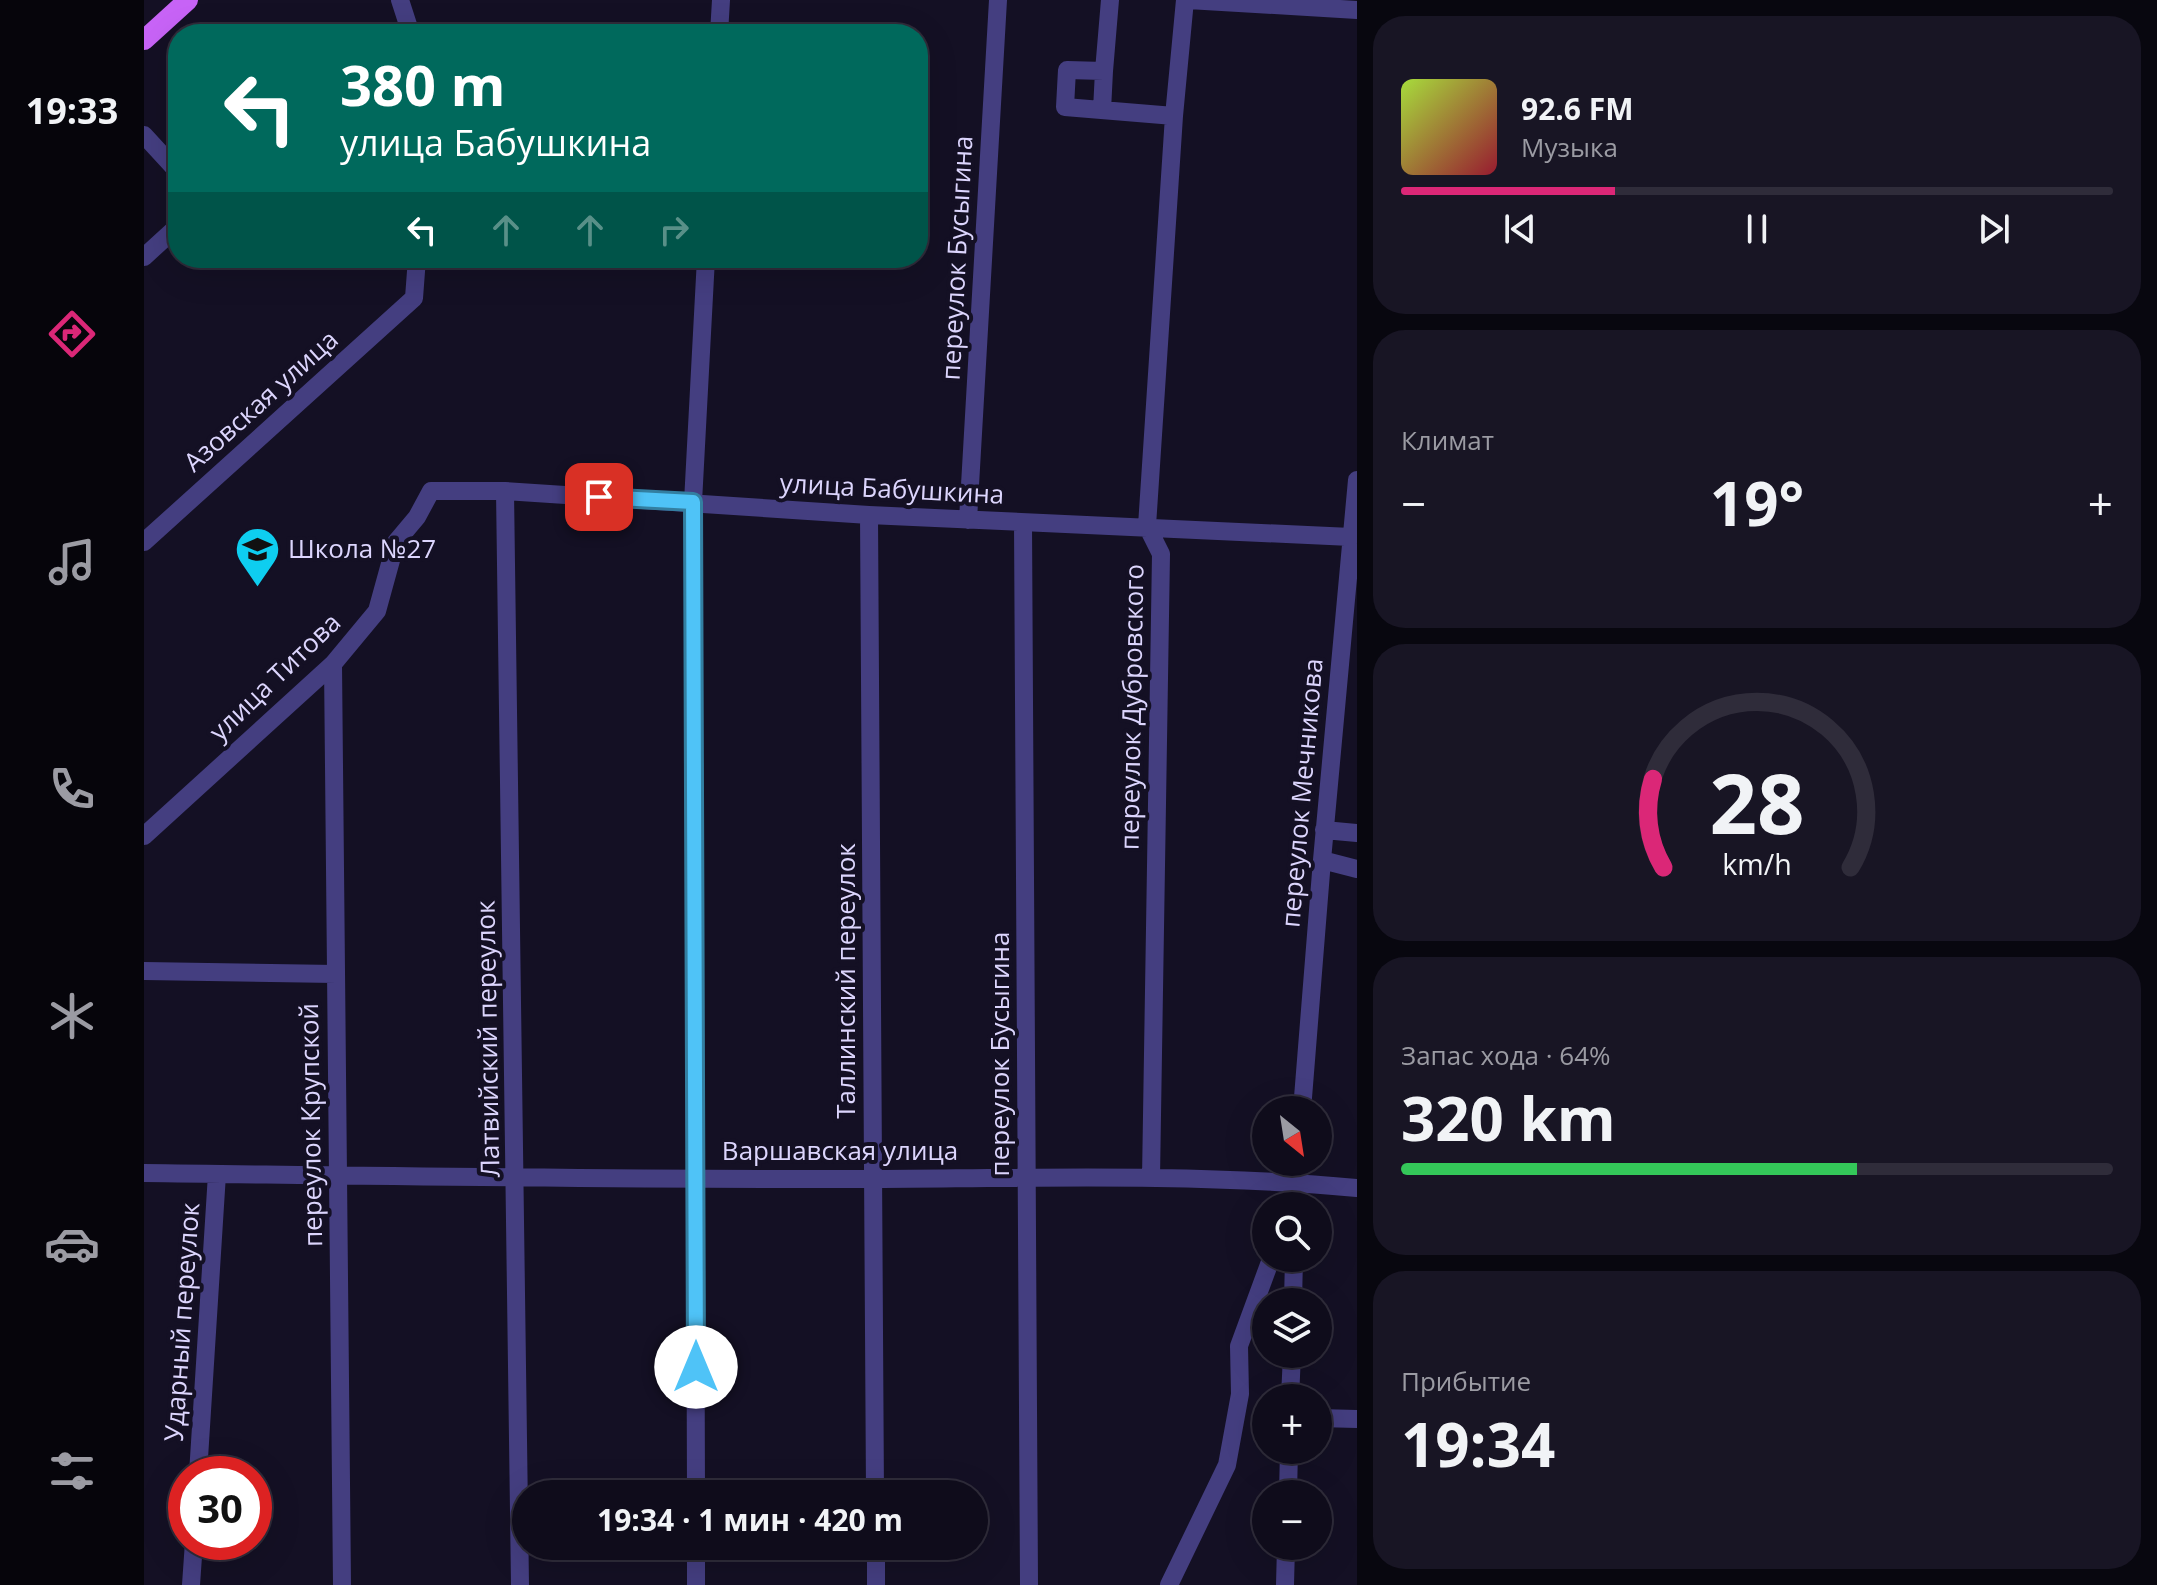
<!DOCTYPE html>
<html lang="ru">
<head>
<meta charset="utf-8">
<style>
  body { margin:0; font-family:"Open Sans",sans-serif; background:#181524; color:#f1f3f6; height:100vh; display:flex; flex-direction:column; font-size:30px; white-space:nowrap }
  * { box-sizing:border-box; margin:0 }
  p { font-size:26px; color:#9b9ba3 }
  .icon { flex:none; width:44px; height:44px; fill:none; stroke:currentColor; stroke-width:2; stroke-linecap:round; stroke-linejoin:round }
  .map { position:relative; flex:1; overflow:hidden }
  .side { display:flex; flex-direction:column; gap:16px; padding:16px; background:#08070f; width:800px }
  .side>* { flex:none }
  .hud { position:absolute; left:24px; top:24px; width:760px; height:244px; border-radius:32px; box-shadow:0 8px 32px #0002,0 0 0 2px #2f2c3a; background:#00695c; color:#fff; overflow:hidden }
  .needle { width:52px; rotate:150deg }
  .controls { position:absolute; left:1108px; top:1096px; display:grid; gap:16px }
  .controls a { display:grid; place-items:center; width:80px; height:80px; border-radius:50%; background:#0f0c1b; box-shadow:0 8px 32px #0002,0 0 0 2px #2f2c3a; font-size:40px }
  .speed { position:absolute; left:24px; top:1456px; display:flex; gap:16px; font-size:40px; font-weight:700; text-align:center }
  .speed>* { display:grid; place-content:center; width:104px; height:104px; border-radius:50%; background:#0f0c1b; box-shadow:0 8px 32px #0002,0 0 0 2px #2f2c3a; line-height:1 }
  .speed .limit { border:12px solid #d22; background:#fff; color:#111 }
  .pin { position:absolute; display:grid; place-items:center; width:68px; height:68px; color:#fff; margin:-34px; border-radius:16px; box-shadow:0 4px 12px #0006 }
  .me { position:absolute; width:88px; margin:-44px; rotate:0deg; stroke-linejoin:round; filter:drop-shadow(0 0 6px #0008) }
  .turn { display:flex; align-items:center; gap:28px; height:168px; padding:0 40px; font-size:36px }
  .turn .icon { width:104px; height:104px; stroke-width:2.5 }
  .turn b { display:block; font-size:56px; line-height:68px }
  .lanes { display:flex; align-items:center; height:76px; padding:0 40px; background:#0003; justify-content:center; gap:40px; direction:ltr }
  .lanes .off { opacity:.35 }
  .big { font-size:60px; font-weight:700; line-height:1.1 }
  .side .widget { flex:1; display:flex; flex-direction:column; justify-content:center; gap:12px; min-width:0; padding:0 28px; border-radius:32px; background:#181524 }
  .side .dial { align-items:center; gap:0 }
  .dial svg { height:208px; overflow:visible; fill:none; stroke:#2f2c3a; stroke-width:7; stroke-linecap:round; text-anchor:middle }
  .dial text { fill:#f1f3f6; stroke:none }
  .song { display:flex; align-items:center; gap:24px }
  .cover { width:96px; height:96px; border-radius:12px; background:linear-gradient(135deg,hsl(80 70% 55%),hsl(350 70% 35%)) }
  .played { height:8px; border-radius:4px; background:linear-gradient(90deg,#db2777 30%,#2f2c3a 30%) }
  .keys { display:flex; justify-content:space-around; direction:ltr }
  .heat { display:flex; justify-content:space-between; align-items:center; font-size:44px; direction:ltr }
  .charge { height:12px; border-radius:6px; background:linear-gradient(90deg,#34c759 64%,#2f2c3a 0) }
  .trip { position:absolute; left:368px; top:1480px; width:476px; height:80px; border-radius:40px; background:#0f0c1b; box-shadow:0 8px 32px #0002,0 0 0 2px #2f2c3a; font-weight:700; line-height:80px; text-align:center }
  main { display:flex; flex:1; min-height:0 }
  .tabs { display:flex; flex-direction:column; width:144px; justify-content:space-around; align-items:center; background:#06050b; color:#9b9ba3 }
  .tabs .icon { width:56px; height:56px }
  .tabs .on { color:#db2777 }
  .tabs b { font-size:36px; color:#f1f3f6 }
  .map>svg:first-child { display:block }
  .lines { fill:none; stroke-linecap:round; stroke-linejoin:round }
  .minor { stroke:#443e80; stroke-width:18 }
  .major { stroke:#c763f6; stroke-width:20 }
  .route-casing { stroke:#337fa1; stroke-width:20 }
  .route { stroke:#4fc3f7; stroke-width:14 }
  .labels { text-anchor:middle; stroke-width:8; stroke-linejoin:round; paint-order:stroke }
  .street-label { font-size:26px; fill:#dcd5fd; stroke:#141024 }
  .poi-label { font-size:26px; fill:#dcd5fd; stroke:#141024; text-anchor:start }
</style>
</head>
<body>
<main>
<nav class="tabs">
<b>19:33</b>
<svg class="icon on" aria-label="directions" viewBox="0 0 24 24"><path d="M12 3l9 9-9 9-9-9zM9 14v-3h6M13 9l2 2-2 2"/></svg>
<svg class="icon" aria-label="music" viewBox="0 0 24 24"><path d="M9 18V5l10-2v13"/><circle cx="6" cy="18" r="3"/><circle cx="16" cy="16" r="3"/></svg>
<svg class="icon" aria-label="phone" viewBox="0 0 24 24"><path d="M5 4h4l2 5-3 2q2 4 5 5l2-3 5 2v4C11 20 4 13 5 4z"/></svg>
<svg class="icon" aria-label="climate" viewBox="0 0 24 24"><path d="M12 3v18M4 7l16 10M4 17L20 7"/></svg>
<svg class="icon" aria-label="car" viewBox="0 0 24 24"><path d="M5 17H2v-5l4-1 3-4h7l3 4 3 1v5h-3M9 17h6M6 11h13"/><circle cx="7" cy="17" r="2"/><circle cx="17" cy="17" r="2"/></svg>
<svg class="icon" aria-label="filters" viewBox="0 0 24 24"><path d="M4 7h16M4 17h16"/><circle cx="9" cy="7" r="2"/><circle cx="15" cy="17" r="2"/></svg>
</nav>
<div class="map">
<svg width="1213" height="1585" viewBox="0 0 1213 1585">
  <rect width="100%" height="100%" fill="#141024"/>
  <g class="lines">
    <path class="minor" d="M256 0 267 34
      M966 0 960 71 923 70 921 107 1030 116
      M1044 0 1213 10
      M575 34 577 0
      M958 110 960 71
      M0 135 34 172
      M0 257 34 226
      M361 491 376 1585
      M725 515 731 1494
      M824 520 854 0
      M879 523 885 1585
      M0 542 270 298 273 258
      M189 664 198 1585
      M1180 830 1213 833
      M0 836 189 664 233 611 252 542 273 517 287 491H361L725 515 1207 537
      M1178 860 1213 869
      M0 971 192 974
      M1158 1110 1178 860 1213 480
      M0 1173C244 1176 488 1180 732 1179 892 1178 1053 1173 1213 1188
      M1007 1178 1017 554 1003 526 1030 116 1041 0
      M1152 1206 1154 1162
      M1149 1302 1150 1258
      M1146 1398 1148 1354
      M1174 1418 1213 1419
      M54 1474 73 1174
      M552 1494 549 502 562 258
      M1144 1494 1145 1450
      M732 1546V1585
      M47 1585 50 1542
      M552 1585V1546
      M1025 1585 1083 1465 1096 1394 1095 1346 1127 1259 1150 1260
      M1141 1585 1142 1546"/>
    <path class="major" d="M0 40 44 0"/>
  </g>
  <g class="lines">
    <defs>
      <path id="route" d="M455 497 549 502 552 1367"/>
    </defs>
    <use href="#route" class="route-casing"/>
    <use href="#route" class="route"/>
  </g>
  <defs>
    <symbol id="school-pin" viewBox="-11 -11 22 30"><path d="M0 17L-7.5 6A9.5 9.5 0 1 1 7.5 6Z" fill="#0ecef0" stroke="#141024"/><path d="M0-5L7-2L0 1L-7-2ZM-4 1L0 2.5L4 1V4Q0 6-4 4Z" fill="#111"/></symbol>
  </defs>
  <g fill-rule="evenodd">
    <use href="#school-pin" x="88" y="524" width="51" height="69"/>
  </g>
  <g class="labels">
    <g class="street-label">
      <text transform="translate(813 258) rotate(-87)" y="9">переулок Бусыгина</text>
      <text transform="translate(117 401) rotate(-42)" y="9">Азовская улица</text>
      <text transform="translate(748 489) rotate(3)" y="9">улица Бабушкина</text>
      <text transform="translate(131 677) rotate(-44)" y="9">улица Титова</text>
      <text transform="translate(988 707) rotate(-89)" y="9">переулок Дубровского</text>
      <text transform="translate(1158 793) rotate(-85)" y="9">переулок Мечникова</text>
      <text transform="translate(702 981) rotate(-90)" y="9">Таллинский переулок</text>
      <text transform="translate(344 1039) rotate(-91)" y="9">Латвийский переулок</text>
      <text transform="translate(856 1054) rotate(-90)" y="9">переулок Бусыгина</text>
      <text transform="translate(167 1125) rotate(-91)" y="9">переулок Крупской</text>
      <text x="696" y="1160">Варшавская улица</text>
      <text transform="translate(38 1322) rotate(-86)" y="9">Ударный переулок</text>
    </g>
    <g class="poi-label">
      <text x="144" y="558">Школа №27</text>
    </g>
  </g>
</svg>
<div class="controls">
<a><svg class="needle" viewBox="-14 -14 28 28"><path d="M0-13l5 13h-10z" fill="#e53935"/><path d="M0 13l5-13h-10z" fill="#9b9ba3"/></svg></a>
<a><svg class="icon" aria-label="search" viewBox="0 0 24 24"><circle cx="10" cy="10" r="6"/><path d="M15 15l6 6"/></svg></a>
<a><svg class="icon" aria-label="layers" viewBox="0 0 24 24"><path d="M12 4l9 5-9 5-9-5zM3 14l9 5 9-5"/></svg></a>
<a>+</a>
<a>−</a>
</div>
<div class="speed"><div class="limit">30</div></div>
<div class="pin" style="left:455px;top:497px;background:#d93025"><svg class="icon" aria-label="arrive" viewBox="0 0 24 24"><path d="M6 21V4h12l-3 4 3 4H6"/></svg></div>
<svg class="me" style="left:552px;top:1367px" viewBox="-20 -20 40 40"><circle r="19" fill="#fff"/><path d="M0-13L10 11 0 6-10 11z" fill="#4fc3f7"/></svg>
<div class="trip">19:34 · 1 мин · 420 m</div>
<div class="hud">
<div class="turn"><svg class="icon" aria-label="left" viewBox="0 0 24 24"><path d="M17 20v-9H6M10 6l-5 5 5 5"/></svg><div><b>380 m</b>улица Бабушкина</div></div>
<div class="lanes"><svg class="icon" aria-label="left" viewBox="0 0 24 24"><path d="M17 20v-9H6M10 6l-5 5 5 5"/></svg><svg class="icon off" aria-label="ahead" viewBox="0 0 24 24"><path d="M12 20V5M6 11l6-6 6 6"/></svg><svg class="icon off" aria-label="ahead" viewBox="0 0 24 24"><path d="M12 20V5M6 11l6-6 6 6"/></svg><svg class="icon off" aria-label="right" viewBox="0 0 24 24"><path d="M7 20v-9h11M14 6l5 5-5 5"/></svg></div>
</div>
</div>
<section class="side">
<div class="widget">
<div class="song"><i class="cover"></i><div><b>92.6 FM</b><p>Музыка</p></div></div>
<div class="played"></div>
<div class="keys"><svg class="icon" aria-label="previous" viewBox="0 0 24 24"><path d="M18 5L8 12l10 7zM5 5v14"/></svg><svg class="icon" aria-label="pause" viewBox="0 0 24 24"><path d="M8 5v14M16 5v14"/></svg><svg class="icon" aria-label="next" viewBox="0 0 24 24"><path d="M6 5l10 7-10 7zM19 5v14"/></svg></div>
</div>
<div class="widget"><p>Климат</p>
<div class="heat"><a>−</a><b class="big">19°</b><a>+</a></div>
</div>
<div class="widget dial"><svg viewBox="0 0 100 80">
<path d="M14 69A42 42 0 1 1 86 69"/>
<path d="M14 69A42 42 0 0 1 10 35" stroke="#db2777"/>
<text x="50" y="56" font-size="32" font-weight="700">28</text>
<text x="50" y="72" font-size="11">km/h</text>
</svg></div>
<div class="widget"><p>Запас хода · 64%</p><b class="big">320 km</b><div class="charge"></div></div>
<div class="widget"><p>Прибытие</p><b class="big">19:34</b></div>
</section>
</main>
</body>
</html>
